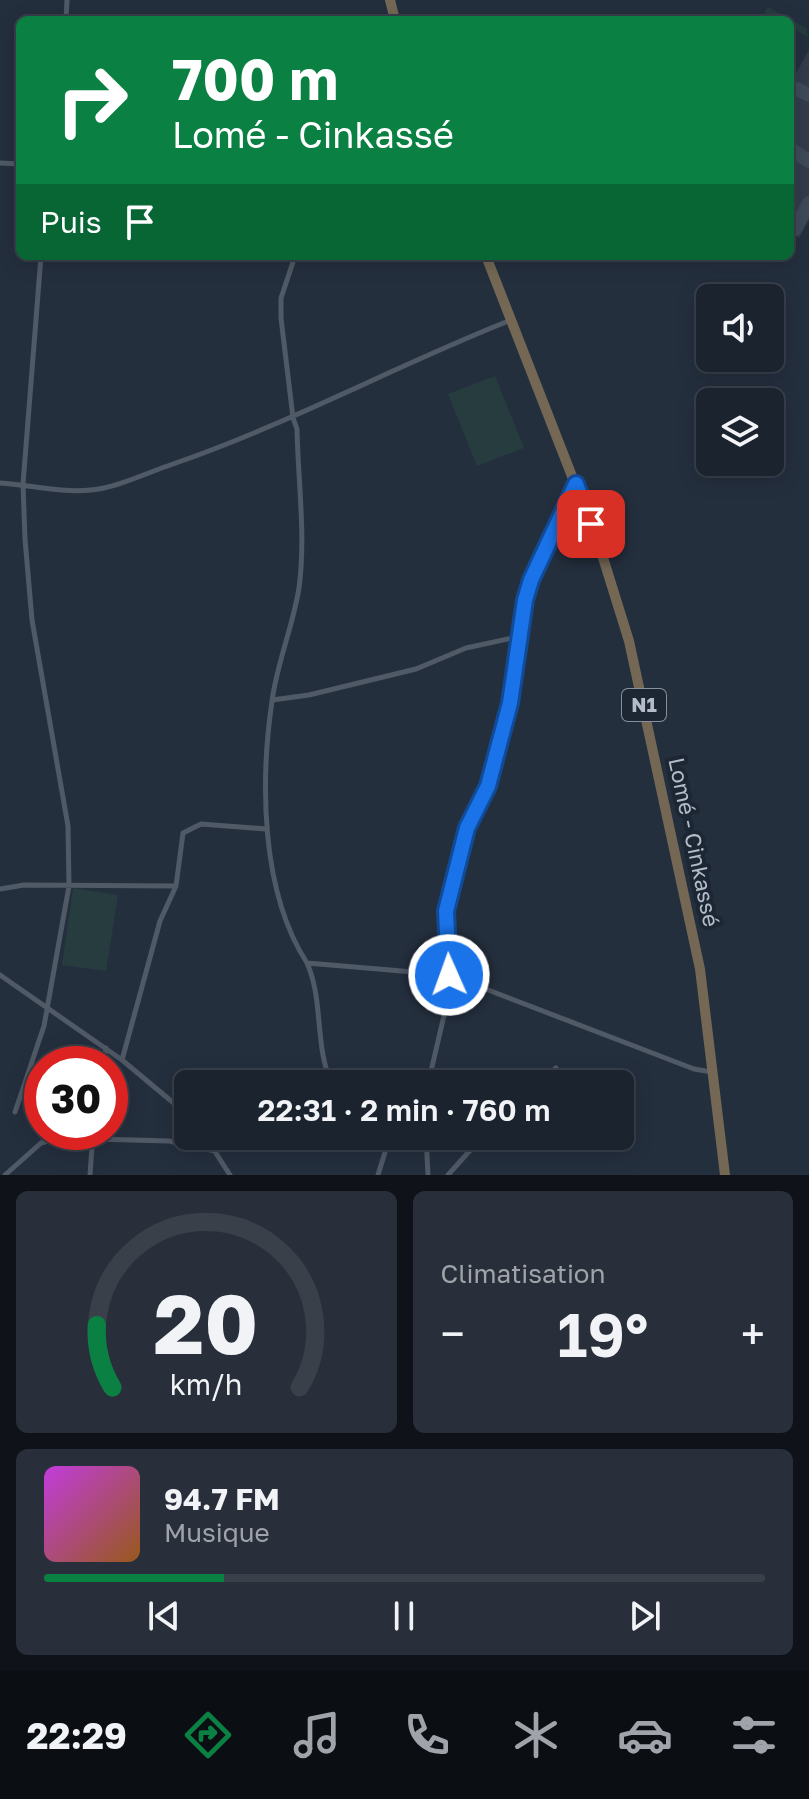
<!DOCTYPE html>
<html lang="fr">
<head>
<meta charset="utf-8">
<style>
  body { margin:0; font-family:"Golos Text",sans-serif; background:#282f3a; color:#f1f3f6; height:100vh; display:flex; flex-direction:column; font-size:30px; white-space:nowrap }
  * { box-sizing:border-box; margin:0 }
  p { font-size:26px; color:#a0a4aa }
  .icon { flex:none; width:44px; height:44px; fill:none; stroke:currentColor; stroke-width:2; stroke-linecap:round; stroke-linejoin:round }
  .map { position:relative; height:1175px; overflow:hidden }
  .panel { display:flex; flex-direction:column; gap:16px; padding:16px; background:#0f1319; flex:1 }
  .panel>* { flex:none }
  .top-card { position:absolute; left:16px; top:16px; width:778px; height:244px; border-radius:12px; box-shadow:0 4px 20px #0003,0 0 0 2px #39404a; background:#0b8043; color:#fff; overflow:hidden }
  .buttons { position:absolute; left:696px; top:284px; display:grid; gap:16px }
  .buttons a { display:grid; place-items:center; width:88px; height:88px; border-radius:12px; background:#1b232e; box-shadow:0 4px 20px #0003,0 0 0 2px #39404a; font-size:40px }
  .speed { position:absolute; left:24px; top:1046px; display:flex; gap:16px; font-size:40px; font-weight:700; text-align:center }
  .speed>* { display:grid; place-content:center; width:104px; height:104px; border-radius:50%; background:#1b232e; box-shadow:0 4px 20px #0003,0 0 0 2px #39404a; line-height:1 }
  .speed .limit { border:12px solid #d22; background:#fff; color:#111 }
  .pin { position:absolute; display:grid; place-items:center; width:68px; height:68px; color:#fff; margin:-34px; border-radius:16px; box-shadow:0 4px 12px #0006 }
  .me { position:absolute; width:88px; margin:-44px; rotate:358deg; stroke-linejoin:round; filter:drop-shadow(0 0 6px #0008) }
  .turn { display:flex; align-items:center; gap:28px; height:168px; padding:0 24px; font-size:36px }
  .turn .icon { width:104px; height:104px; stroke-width:2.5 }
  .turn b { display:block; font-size:56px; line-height:68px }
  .then { display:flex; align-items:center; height:76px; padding:0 24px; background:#0003; gap:16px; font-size:30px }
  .big { font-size:60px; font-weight:600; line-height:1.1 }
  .panel .tile { flex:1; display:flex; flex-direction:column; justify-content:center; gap:12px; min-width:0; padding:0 28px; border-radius:12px; background:#282f3a }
  .panel .dial { align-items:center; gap:0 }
  .dial svg { height:208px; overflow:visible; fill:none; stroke:#39404a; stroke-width:7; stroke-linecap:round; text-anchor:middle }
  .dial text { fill:#f1f3f6; stroke:none }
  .song { display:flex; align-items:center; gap:24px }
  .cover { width:96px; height:96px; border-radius:12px; background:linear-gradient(135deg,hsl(290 70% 55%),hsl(30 70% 35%)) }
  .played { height:8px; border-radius:4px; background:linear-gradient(90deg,#0b8043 25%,#39404a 25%) }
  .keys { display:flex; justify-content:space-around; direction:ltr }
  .heat { display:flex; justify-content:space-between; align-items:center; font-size:44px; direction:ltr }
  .panel .tiles { flex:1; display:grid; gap:16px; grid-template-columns:1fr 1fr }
  .tile:last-child { grid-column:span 2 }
  .trip { position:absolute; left:174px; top:1070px; width:460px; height:80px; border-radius:12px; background:#1b232e; box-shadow:0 4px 20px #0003,0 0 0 2px #39404a; font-weight:600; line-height:80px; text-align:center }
  .tab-bar { display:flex; height:128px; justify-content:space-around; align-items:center; background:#0b0e12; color:#a0a4aa }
  .tab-bar .icon { width:56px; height:56px }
  .tab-bar .on { color:#0b8043 }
  .tab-bar b { font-size:36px; color:#f1f3f6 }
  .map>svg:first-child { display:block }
  .airport { fill:#323c4b }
  .green { fill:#263c3f }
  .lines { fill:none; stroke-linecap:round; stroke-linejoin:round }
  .taxiway { stroke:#3f4a5a; stroke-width:14 }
  .street { stroke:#505966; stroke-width:5 }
  .highway { stroke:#746855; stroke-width:10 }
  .route-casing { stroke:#114b97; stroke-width:20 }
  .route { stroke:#1a73e8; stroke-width:14 }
  .labels { text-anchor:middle; stroke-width:8; stroke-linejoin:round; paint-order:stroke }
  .shield { fill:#1d2633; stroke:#878f9c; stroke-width:2 }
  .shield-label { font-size:20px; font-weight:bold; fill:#b4bcc9 }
  .street-label { font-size:22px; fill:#b4bcc9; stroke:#1d2633 }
</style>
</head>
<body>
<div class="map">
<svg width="809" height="1175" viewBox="0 0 809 1175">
  <rect width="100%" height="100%" fill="#242f3e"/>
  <path class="airport" d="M809 50V220L799 238 790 233V84Z"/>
  <path class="green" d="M768 7 806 28 808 37 790 27V20H766L765 12Z
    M495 376 524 448 477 466 448 394Z
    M73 888 118 895 106 971 62 965Z"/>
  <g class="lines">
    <path class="taxiway" d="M797 89 809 95
      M790 149 809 161
      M795 229 809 203"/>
    <path class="street" d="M66 20 67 0
      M0 163 20 164
      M295 256 281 298V318L293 418 297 429C298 481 306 536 299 588 293 626 277 663 272 701 260 783 261 892 307 963L449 975 694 1069 712 1072
      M0 483C30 485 61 493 91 490 116 488 149 472 173 464 289 424 397 365 511 320
      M272 700 309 695 416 669 466 648 517 637
      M0 889 24 885 176 886
      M307 963C324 1001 314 1046 332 1084
      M0 975 122 1060 188 1115
      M122 1060 160 921 176 886 183 833 201 824 266 829
      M103 1064 106 1048
      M428 1084 446 1007 449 975 446 911 467 828 488 786 510 703 525 600 531 580 575 485
      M537 1084 556 1068
      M15 1112 44 1026 69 886 68 826 32 620 25 539 23 484 41 256
      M205 1136 230 1175
      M356 1136 386 1149 378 1175
      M426 1136 428 1175
      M5 1175 41 1143 59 1138 169 1141 215 1151
      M90 1175 93 1132
      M448 1175 483 1136"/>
    <path class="highway" d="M390 0 395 20
      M486 256 600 548 629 641 700 969 725 1175"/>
  </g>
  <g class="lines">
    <defs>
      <path id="route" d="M449 975 446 911 467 828 488 786 510 703 525 600 531 580 576 484 591 524"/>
    </defs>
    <use href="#route" class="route-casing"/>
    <use href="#route" class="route"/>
  </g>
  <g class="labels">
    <rect class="shield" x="622" y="689" width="44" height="32" rx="6"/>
    <g class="shield-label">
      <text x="644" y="712">N1</text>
    </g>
    <g class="street-label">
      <text transform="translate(694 842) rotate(78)" y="8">Lomé - Cinkassé</text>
    </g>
  </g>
</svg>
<div class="buttons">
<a><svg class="icon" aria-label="sound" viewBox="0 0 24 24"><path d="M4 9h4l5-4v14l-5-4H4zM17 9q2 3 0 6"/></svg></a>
<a><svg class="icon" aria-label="layers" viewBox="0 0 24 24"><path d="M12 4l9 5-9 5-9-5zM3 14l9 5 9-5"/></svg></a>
</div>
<div class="speed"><div class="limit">30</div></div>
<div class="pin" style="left:591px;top:524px;background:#d93025"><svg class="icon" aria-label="arrive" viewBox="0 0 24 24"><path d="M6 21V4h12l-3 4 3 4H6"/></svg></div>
<svg class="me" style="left:449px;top:975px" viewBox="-20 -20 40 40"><circle r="17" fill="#1a73e8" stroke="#fff" stroke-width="3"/><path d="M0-11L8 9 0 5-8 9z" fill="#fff"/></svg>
<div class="trip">22:31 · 2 min · 760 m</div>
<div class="top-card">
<div class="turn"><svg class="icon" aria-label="right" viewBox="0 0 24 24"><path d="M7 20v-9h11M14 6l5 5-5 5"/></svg><div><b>700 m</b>Lomé - Cinkassé</div></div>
<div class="then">Puis<svg class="icon" aria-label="arrive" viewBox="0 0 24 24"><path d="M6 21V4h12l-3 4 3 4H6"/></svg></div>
</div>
</div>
<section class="panel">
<div class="tiles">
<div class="tile dial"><svg viewBox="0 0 100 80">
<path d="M14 69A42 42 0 1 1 86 69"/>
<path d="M14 69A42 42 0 0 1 8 45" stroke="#0b8043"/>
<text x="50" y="56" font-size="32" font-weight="700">20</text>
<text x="50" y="72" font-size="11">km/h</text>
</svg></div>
<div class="tile"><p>Climatisation</p>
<div class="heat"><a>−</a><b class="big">19°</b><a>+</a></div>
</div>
<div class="tile">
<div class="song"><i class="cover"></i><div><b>94.7 FM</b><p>Musique</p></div></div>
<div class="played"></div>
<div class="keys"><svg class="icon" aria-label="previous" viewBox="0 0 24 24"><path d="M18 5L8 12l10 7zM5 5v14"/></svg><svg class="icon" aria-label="pause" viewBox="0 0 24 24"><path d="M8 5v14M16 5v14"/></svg><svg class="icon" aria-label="next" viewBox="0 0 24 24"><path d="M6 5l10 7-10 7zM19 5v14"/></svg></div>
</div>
</div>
</section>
<nav class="tab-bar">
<b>22:29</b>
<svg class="icon on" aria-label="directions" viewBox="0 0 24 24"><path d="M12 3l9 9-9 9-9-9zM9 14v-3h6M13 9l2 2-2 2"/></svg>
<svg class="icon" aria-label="music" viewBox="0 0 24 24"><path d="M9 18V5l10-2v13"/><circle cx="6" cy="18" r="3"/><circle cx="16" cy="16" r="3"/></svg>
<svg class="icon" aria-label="phone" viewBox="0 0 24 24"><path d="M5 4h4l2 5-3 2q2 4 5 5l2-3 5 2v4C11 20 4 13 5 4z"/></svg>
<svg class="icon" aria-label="climate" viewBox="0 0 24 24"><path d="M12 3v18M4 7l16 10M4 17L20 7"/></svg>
<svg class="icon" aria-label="car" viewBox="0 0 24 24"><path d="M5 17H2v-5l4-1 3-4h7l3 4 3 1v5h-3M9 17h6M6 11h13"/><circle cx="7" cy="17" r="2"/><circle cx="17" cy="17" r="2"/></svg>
<svg class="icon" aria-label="filters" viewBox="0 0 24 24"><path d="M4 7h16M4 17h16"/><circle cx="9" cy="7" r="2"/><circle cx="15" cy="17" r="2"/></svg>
</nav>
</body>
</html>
